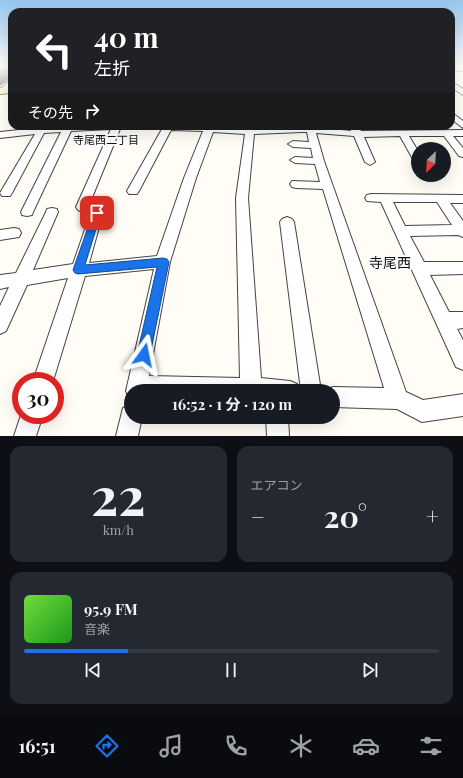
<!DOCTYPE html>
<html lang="ja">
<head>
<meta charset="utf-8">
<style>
  body { margin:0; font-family:"Playfair Display","Noto Sans JP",serif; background:#242831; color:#f1f3f6; height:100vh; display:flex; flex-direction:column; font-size:15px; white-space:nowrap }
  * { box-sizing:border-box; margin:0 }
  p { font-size:13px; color:#9ea1a6 }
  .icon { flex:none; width:22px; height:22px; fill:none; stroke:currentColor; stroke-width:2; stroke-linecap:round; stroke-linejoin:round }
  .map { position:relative; height:436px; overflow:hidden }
  .side { display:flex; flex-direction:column; gap:10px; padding:10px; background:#0d0f14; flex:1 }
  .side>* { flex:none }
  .top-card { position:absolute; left:8px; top:8px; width:447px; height:122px; border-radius:12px; box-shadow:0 4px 16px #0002; background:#202124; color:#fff; overflow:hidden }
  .needle { width:26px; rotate:204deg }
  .buttons { position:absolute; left:411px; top:142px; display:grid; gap:8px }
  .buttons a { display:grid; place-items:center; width:40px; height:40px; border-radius:50%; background:#171b24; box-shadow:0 4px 16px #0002; font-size:20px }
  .speed { position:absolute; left:12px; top:372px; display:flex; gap:8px; font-size:20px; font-weight:700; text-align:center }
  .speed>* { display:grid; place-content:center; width:52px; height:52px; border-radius:50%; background:#171b24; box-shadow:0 4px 16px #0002; line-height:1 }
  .speed .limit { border:6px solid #d22; background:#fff; color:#111 }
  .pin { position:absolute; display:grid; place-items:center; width:34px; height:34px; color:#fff; margin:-17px; border-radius:8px; box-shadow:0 2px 6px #0006 }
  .me { position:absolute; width:44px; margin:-22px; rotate:12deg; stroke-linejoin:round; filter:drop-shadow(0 0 3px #0008) }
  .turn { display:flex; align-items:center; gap:14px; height:84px; padding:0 20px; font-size:18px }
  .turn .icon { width:52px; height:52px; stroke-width:2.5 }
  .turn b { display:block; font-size:28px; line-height:34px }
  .then { display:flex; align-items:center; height:38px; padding:0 20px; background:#0003; gap:8px; font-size:15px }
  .big { font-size:30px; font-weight:700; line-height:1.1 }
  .side .tile { flex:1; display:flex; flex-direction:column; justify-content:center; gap:6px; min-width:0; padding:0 14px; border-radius:12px; background:#242831 }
  .side .dial { align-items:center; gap:0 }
  .dial b { font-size:52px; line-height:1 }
  .song { display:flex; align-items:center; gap:12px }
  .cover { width:48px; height:48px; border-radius:6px; background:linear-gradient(135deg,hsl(100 70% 55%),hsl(120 70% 35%)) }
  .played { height:4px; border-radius:2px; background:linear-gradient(90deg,#1a73e8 25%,#363941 25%) }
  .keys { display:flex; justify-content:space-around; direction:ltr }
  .heat { display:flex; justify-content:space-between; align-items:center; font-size:22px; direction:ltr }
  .side .tiles { flex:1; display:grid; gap:10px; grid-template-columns:1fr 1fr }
  .tile:last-child { grid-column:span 2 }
  .trip { position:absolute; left:124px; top:384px; width:216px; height:40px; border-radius:20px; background:#171b24; box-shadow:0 4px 16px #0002; font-weight:700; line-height:40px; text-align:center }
  .menu { display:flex; height:64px; justify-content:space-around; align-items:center; background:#090b0e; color:#9ea1a6 }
  .menu .icon { width:28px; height:28px }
  .menu .selected { color:#1a73e8 }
  .menu b { font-size:18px; color:#f1f3f6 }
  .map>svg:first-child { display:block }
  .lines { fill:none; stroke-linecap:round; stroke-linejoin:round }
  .street-casing { stroke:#444; stroke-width:2 }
  .secondary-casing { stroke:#333; stroke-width:2 }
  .street { fill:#fff; fill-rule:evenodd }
  .secondary { fill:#fff6b0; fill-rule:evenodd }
  .wall { fill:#4d4742 }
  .shaded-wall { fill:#3f3936 }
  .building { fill:#5a524d; stroke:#3f3936 }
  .route { fill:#1a73e8; stroke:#114b97 }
  .labels { text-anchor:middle; stroke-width:4; stroke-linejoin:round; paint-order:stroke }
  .far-neighbourhood-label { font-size:11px; fill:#111; stroke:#fff }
  .quarter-label { font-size:14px; fill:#111; stroke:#fff }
</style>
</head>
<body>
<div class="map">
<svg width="463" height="436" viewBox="0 0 463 436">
  <rect width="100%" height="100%" fill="#fffdf5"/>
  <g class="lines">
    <defs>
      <path id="street" d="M9 81H12V87L7 93H1V89Z
        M451 81 463 89V95L451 87Z
        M451 112 463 121V128L451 119Z
        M57 126H128L127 128 120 129 89 205 102 210 103 213 89 263 157 256 184 178 203 131 171 130 139 191 137 194H129L127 191 162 129H152L148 126H206L250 128 302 126 351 131 350 126H358L361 131 463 130V136H453L463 148V157L459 156 444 136H409L418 151V162L414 161 400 136 364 137 375 162 370 165 365 162 354 136 316 133 324 161 406 392 423 400 463 394V416L422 422 397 409 333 407V391H325L333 387 384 388 323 189 296 188 292 187 290 184 292 181 320 182 315 164 295 163 290 160 295 157 313 158 311 148 293 147 288 144 293 141 309 142 307 132H302L254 134 248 198 261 378 290 381 297 384 300 391H131V399L129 398 126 391 154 269 85 276 53 381H33L68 278 27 285 6 331 0 334V306L9 287 0 289V275L16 273 46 212 47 209 52 208 57 209 58 212 33 270 73 264 90 215 78 210 76 207 111 129 71 131 33 212 32 215 27 216 22 215 21 212 61 132 44 133 12 193 10 196H2L0 193 35 134 0 138V132ZM213 132 245 134 236 198 240 378 149 376 170 262 196 178Z
        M371 194 463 195V203H450L463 221V237L458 235 410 236 424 262H463V274L430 275 449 312H463V328L457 329 463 340V370L456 367 381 202 367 201 365 198 367 195ZM393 202H437L452 225 405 226Z
        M287 217 292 219 294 222 321 391H301L280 222 282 219Z
        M14 228 19 229 21 233 19 237 0 240V230Z
        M131 405V417H142L138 436H116L123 408Z
        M21 415H43L36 436H14Z
        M266 417H288L289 436H267Z"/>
      <path id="secondary" d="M451 67H463V71H451Z
        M12 87V93L0 94V88Z"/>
    </defs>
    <use href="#street" class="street-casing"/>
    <use href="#secondary" class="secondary-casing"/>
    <use href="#street" class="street"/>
    <use href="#secondary" class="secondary"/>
  </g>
  <path class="wall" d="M12 67V80H8L0 86Z"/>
  <path class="shaded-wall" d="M6 77 8 80 0 86V82Z"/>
  <path class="building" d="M0 67H12V76L11 77H6L0 82Z"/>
  <linearGradient id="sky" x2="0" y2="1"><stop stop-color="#95c6ee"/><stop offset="0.52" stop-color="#fffefa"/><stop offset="1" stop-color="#fffefa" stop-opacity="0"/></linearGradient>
  <rect width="463" height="128" fill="url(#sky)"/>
  <path class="route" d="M97 210 101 213 85 265 163 258 167 259 169 262 150 355 148 360 144 362 139 360 137 355 157 267 78 274 75 273 73 270 93 213Z"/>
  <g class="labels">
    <g class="far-neighbourhood-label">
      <text x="106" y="144">寺尾西二丁目</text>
    </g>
    <g class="quarter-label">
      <text x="390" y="268">寺尾西</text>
    </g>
  </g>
</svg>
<div class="buttons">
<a><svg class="needle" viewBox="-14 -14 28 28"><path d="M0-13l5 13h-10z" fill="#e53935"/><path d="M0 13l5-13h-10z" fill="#9ea1a6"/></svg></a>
</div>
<div class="speed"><div class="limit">30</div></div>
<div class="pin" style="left:97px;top:213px;background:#d93025"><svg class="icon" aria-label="arrive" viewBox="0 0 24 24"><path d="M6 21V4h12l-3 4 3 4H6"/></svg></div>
<svg class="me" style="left:144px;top:355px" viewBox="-20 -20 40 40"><path d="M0-17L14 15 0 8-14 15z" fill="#1a73e8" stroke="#fff" stroke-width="4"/></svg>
<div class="trip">16:52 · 1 分 · 120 m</div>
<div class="top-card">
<div class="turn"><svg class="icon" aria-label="left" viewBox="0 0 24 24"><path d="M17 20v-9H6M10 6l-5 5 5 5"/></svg><div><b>40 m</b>左折</div></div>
<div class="then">その先<svg class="icon" aria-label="right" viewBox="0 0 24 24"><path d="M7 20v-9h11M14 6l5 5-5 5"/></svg></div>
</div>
</div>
<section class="side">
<div class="tiles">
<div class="tile dial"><b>22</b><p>km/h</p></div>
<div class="tile"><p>エアコン</p>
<div class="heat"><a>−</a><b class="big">20°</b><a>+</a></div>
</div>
<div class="tile">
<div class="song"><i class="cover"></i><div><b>95.9 FM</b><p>音楽</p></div></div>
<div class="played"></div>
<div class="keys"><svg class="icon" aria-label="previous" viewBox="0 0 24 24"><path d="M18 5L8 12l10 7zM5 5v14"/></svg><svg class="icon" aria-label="pause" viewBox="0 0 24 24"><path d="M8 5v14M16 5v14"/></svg><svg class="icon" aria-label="next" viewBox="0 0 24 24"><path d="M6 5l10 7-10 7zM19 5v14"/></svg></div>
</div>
</div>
</section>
<nav class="menu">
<b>16:51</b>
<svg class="icon selected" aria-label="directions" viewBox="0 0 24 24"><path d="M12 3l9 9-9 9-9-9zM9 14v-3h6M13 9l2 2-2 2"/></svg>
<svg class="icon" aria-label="music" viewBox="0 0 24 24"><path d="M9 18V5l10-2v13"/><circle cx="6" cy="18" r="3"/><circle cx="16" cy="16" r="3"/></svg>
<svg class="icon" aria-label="phone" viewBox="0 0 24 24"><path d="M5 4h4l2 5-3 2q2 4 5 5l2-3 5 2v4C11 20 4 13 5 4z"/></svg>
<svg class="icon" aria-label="climate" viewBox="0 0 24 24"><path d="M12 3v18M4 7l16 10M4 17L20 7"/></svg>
<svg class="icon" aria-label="car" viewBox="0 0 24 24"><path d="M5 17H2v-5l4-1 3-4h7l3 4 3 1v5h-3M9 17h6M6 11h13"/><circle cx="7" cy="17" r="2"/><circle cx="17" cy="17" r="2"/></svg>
<svg class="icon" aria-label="filters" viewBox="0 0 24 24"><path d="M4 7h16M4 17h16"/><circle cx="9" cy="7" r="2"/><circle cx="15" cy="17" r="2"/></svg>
</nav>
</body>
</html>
